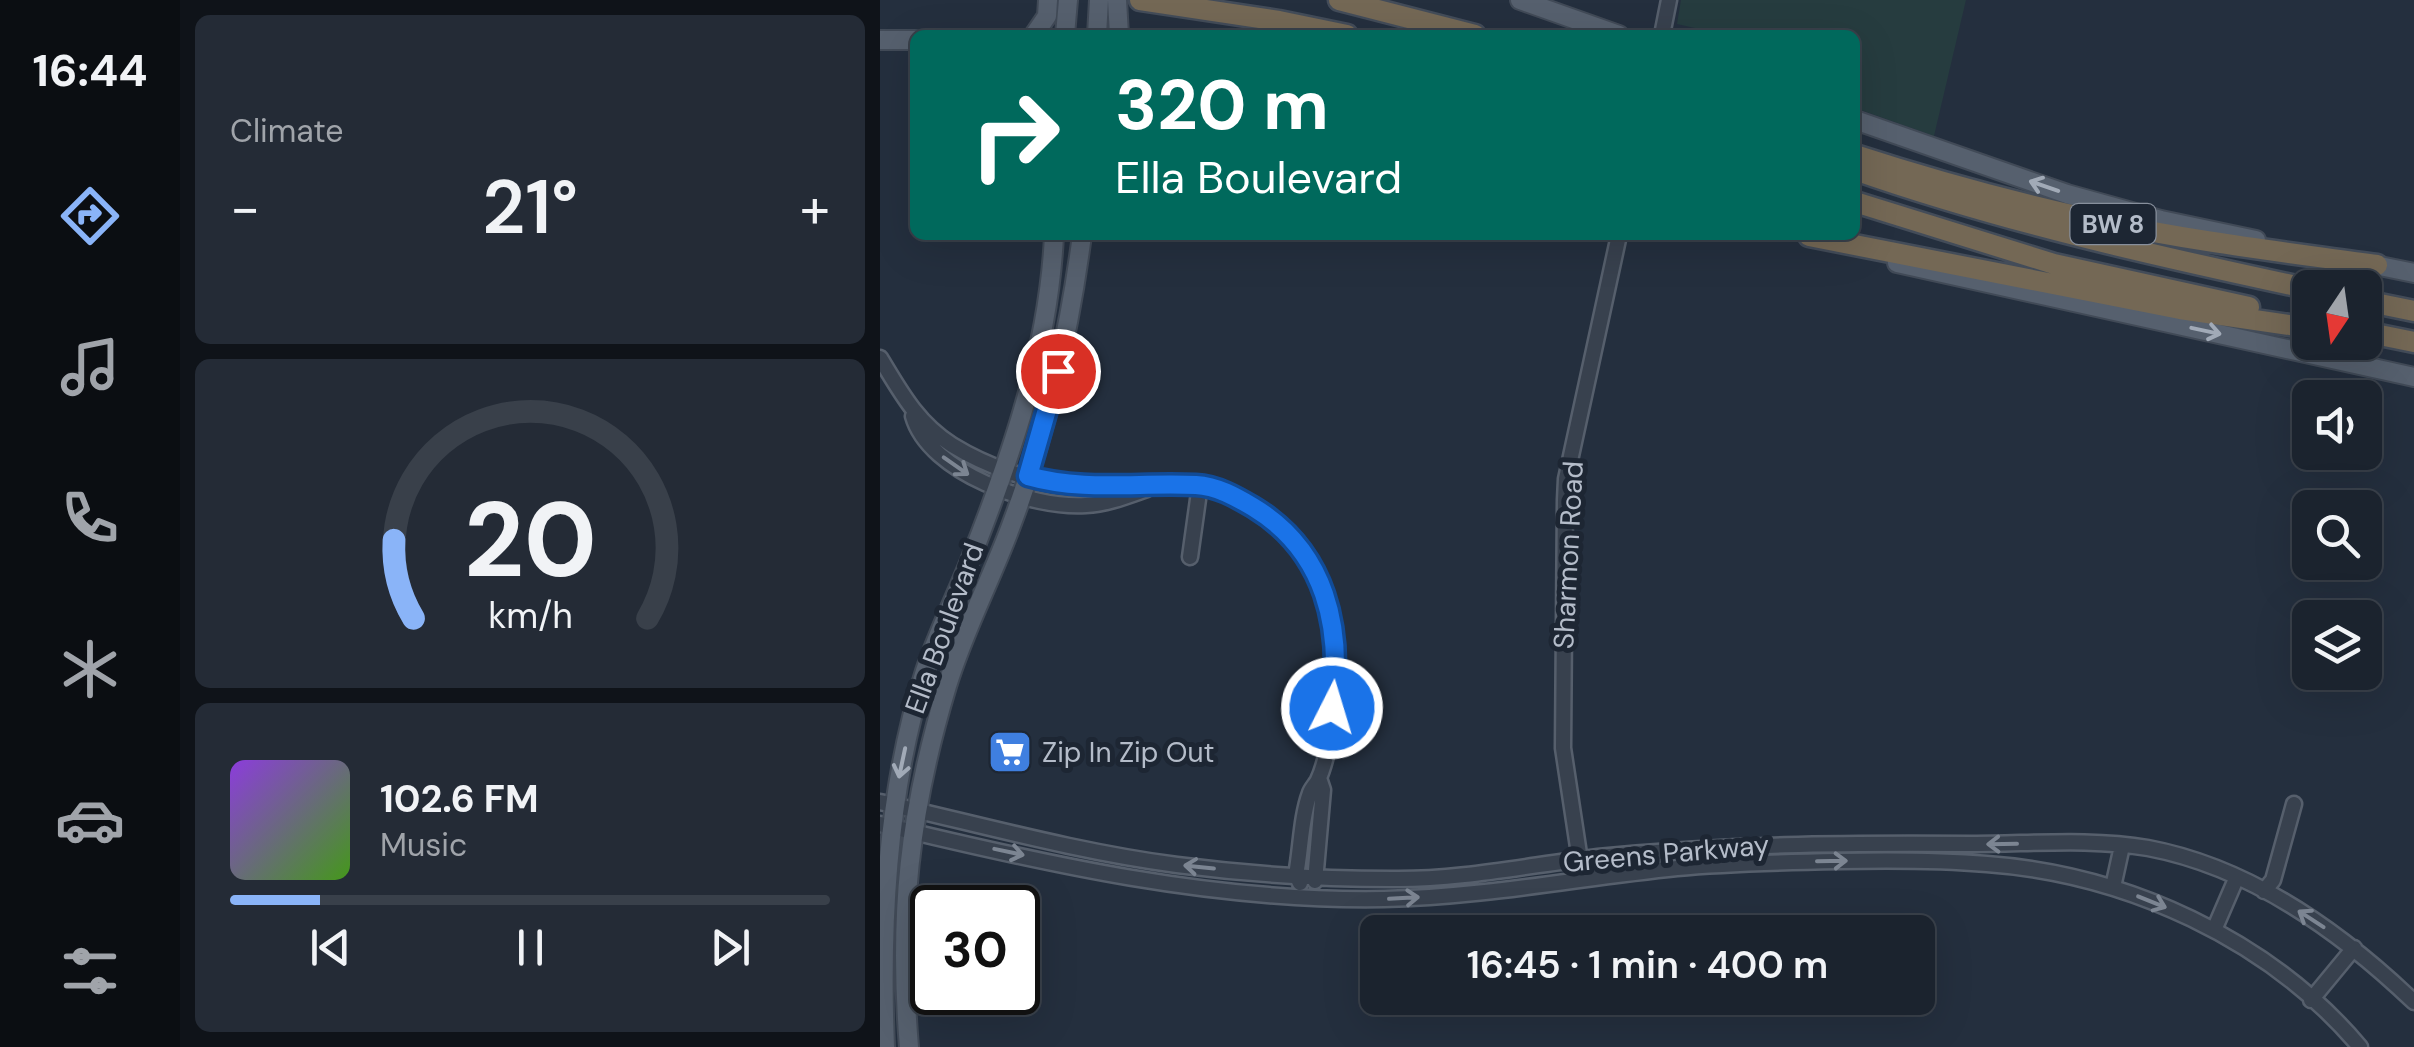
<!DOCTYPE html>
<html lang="en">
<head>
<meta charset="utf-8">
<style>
  body { margin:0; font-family:"DM Sans",sans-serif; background:#242b36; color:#f1f3f6; height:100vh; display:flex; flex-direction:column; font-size:38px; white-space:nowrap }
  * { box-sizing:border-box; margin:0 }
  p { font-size:32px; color:#a0a4aa }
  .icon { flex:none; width:55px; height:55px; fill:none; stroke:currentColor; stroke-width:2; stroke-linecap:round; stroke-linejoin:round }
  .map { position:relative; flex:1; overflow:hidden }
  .panel { display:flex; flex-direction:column; gap:15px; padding:15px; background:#0f1319; width:700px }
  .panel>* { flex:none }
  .top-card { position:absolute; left:30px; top:30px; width:950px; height:210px; border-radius:15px; box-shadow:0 10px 40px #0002,0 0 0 2px #39404a; background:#00695c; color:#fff; overflow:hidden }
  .needle { width:65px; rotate:193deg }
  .tools { position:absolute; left:1412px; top:270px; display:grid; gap:20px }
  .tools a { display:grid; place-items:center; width:90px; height:90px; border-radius:15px; background:#1b232e; box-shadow:0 10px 40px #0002,0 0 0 2px #39404a; font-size:50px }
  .speed { position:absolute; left:30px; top:885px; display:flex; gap:20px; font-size:50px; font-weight:700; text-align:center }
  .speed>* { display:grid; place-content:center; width:130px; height:130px; border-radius:50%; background:#1b232e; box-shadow:0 10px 40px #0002,0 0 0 2px #39404a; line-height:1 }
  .speed .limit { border:5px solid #111; border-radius:15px; background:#fff; color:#111 }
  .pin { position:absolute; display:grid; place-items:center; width:85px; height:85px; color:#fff; margin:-42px; border:5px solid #fff; border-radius:50%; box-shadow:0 2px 10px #0007 }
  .me { position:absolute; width:110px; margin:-55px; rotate:5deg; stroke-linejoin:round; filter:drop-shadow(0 0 8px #0008) }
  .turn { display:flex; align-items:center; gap:35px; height:210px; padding:0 40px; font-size:45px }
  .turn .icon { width:130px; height:130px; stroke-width:2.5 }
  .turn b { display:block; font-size:70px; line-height:85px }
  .big { font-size:75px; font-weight:600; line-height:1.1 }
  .panel .card { flex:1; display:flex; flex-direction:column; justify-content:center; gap:15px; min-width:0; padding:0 35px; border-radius:15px; background:#242b36 }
  .panel .dial { align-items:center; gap:0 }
  .dial svg { height:260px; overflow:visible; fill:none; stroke:#39404a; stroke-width:7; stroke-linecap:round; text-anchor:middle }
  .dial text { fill:#f1f3f6; stroke:none }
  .song { display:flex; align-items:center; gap:30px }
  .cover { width:120px; height:120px; border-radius:15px; background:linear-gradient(135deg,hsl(270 70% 55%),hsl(100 70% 35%)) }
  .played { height:10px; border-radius:5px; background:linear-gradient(90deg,#8ab4f8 15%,#39404a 15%) }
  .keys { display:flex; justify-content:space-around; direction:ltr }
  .heat { display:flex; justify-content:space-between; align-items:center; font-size:55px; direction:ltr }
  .trip { position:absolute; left:480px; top:915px; width:575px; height:100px; border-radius:15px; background:#1b232e; box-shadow:0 10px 40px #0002,0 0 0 2px #39404a; font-weight:600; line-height:100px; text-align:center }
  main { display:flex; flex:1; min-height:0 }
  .menu { display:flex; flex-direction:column; width:180px; justify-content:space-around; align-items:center; background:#0b0e12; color:#a0a4aa }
  .menu .icon { width:70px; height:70px }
  .menu .on { color:#8ab4f8 }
  .menu b { font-size:45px; color:#f1f3f6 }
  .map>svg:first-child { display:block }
  .green { fill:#263c3f }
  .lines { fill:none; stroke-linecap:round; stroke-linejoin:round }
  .minor-casing { stroke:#565f6c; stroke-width:19 }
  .major-casing { stroke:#414a57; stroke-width:22 }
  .highway-casing { stroke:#434c59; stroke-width:25 }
  .minor { stroke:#38414e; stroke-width:14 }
  .major { stroke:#56606e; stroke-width:18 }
  .highway { stroke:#746855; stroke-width:20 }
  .oneway { stroke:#a1aab7 }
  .oneway2 { stroke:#7c8592 }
  .route-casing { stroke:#114b97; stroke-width:25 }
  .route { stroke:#1a73e8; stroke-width:18 }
  .labels { text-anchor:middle; stroke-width:10; stroke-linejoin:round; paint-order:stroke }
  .shield { fill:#1d2633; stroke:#878f9c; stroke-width:2.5 }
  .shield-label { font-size:25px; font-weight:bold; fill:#b4bcc9 }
  .street-label { font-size:28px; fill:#b4bcc9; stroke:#1d2633 }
  .poi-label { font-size:28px; fill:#b4bcc9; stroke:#1d2633; text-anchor:start }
</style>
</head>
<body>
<main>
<nav class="menu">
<b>16:44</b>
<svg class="icon on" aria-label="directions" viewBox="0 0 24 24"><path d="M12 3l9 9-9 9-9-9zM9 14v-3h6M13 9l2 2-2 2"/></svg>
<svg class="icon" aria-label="music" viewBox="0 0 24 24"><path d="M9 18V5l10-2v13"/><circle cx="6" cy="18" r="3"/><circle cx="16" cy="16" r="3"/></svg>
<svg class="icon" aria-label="phone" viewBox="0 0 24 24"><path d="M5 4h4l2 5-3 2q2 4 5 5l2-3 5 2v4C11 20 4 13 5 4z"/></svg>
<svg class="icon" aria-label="climate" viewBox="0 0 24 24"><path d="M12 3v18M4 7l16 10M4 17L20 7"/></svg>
<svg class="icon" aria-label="car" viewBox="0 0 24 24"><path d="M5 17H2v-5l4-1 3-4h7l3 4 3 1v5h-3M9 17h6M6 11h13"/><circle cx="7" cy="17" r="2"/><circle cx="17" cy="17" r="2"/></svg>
<svg class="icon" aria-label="filters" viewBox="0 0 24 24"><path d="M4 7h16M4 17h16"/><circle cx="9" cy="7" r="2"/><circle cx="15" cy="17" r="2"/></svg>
</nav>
<section class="panel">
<div class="card"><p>Climate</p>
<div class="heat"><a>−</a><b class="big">21°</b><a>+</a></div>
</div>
<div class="card dial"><svg viewBox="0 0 100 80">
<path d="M14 69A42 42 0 1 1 86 69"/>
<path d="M14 69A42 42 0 0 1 8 45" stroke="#8ab4f8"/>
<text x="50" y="56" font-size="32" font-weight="700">20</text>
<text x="50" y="72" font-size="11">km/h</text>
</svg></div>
<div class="card">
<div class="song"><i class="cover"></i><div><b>102.6 FM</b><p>Music</p></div></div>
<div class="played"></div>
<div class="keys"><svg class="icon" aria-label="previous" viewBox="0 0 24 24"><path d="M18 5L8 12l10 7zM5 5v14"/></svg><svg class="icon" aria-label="pause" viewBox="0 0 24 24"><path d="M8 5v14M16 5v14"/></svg><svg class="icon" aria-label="next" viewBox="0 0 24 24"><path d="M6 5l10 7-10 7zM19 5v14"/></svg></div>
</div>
</section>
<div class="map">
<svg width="1534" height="1047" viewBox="0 0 1534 1047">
  <rect width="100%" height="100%" fill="#242f3e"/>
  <path class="green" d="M801 0H1086L1054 136 975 108V35H846L797 24Z"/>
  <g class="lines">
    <defs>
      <path id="minor" d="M782 35 789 0
        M0 358C20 391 37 423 72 445 106 466 153 483 194 486 219 488 245 485 270 486 287 487 306 483 323 486 408 503 455 585 457 667 457 696 450 755 438 780 437 783 431 789 430 793 421 817 421 849 416 875L420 883
        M33 416C49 473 153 509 206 505 227 504 247 496 267 489
        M310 557 320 485
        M0 802C98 824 197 852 297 865 367 874 440 879 512 879 580 880 650 865 718 857 846 844 964 843 1092 844 1151 844 1210 838 1268 848 1369 867 1461 932 1534 1002
        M0 824C165 864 334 902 504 899 603 897 699 878 797 868 851 863 906 862 960 861 1008 860 1058 860 1107 864 1246 874 1389 939 1480 1047
        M701 867 683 748 685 500 686 479 739 235
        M435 881 443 790 439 778
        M1233 887 1242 846
        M1384 891 1393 880 1414 804
        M1334 930 1356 879
        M1431 1000 1474 948"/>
      <path id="major" d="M237 0 239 35
        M640 0 739 35
        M154 35 167 16 168 0
        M185 35 188 0
        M217 35 219 0
        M0 40H35
        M975 120 1187 194 1281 220 1376 240
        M1017 263 1534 377
        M1485 263 1534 273
        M5 1047C0 922 7 790 45 671 58 632 76 596 91 558 132 454 169 347 174 235
        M29 1047C18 916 29 812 67 686 84 630 112 578 132 523 167 430 189 334 202 235"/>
      <path id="highway" d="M260 0 399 21 467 35
        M459 0 595 35
        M975 155C1055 181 1136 203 1218 221 1310 241 1404 252 1497 265
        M975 170C1124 222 1276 256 1430 289
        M975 202 1174 264 1369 307
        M929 236 1300 309 1430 328
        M1485 301 1534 311
        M1485 332 1534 342"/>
    </defs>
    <use href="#minor" class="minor-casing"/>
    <use href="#major" class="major-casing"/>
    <use href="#highway" class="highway-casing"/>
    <use href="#minor" class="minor"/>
    <use href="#major" class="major"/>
    <use href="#highway" class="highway"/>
  </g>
  <defs><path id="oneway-shaft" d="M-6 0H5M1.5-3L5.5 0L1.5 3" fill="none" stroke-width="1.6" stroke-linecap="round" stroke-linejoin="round" transform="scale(2.5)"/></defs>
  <g class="oneway">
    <use href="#oneway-shaft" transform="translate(1164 186) rotate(-161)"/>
    <use href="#oneway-shaft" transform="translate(1326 331) rotate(12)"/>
    <use href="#oneway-shaft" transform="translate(22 763) rotate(102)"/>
  </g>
  <g class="oneway2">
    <use href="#oneway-shaft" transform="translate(76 466) rotate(35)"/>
    <use href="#oneway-shaft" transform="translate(1122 844) rotate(179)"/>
    <use href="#oneway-shaft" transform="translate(129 852) rotate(12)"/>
    <use href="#oneway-shaft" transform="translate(952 861) rotate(-1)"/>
    <use href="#oneway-shaft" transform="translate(319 867) rotate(-174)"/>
    <use href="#oneway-shaft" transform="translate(524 898) rotate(-3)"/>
    <use href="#oneway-shaft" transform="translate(1272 902) rotate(22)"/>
    <use href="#oneway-shaft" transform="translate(1431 919) rotate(-147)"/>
  </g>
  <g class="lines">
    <defs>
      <path id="route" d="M178 371 148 476C204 492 259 482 316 485 337 486 356 497 373 507 446 551 463 628 452 708"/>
    </defs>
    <use href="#route" class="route-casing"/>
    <use href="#route" class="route"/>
  </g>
  <defs>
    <symbol id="supermarket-square" viewBox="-11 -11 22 22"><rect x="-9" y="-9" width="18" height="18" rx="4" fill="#3f7fe0" stroke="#1d2633"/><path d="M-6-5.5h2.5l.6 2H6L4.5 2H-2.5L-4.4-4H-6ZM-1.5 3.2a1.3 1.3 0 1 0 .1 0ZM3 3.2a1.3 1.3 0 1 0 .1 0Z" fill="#fff"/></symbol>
  </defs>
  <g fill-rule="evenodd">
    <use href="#supermarket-square" x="105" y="727" width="50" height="50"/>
  </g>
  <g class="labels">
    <rect class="shield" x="1190.5" y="204" width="85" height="40" rx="8"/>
    <g class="shield-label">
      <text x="1233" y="233">BW 8</text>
    </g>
    <g class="street-label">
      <text transform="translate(688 555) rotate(-87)" y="10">Sharmon Road</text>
      <text transform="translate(64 628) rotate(-70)" y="10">Ella Boulevard</text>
      <text transform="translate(786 853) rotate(-5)" y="10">Greens Parkway</text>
    </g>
    <g class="poi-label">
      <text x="162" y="762">Zip In Zip Out</text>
    </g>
  </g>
</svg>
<div class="tools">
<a><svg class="needle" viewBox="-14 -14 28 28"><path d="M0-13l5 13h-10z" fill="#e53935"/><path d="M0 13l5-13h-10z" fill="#a0a4aa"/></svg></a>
<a><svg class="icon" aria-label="sound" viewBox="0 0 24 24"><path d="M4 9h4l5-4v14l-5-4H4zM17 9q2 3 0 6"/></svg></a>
<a><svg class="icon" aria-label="search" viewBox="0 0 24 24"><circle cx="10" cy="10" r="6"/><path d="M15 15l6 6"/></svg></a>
<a><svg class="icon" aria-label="layers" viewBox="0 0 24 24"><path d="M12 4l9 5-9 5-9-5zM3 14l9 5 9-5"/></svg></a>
</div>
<div class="speed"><div class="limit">30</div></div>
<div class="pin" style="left:178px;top:371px;background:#d93025"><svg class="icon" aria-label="arrive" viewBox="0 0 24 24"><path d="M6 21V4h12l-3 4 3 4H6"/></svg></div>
<svg class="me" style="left:452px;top:708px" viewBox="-20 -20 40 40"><circle r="17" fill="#1a73e8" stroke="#fff" stroke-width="3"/><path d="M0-11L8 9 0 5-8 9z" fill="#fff"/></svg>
<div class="trip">16:45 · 1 min · 400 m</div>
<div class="top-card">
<div class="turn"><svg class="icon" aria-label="right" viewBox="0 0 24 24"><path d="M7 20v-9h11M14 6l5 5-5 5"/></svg><div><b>320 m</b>Ella Boulevard</div></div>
</div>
</div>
</main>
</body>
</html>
